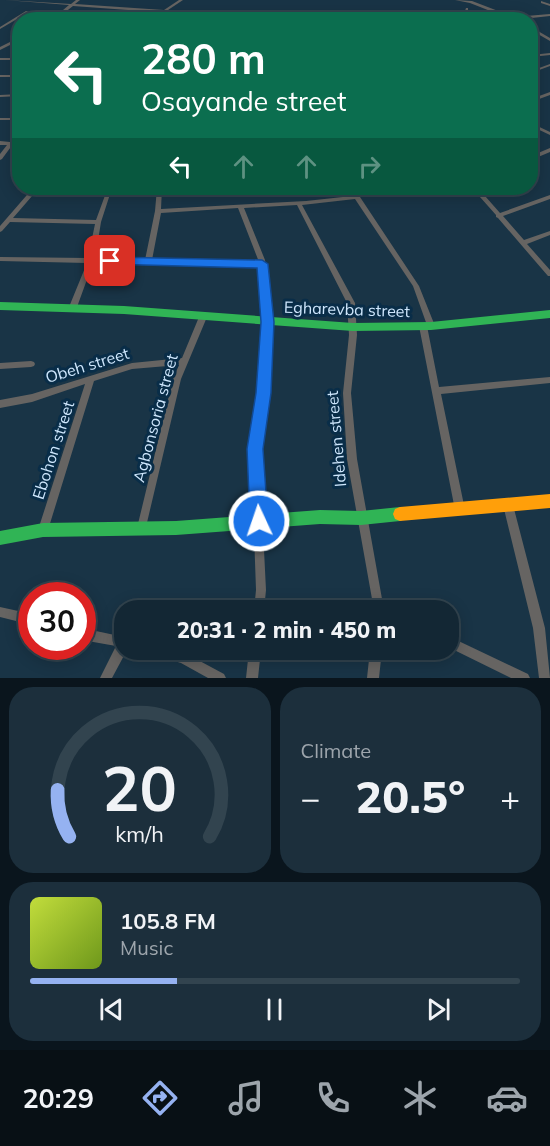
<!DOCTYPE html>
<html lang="en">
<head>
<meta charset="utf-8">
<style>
  body { margin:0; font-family:Mulish,sans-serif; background:#1c2f3c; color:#f1f3f6; height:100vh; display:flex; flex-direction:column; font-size:22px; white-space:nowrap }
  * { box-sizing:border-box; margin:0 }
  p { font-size:20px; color:#9da5ac }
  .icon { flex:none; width:33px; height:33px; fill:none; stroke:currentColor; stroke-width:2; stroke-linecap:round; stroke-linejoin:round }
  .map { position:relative; height:678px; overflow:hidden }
  .side { display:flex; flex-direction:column; gap:9px; padding:9px; background:#0a151d; flex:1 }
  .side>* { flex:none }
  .guide { position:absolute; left:12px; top:12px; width:526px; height:183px; border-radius:24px; box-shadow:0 3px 15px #0003,0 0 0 2px #32444f; background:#0b6e4f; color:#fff; overflow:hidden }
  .speed { position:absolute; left:18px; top:582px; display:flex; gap:12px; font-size:30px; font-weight:700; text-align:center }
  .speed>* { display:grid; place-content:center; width:78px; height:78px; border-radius:50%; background:#132734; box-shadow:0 3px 15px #0003,0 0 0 2px #32444f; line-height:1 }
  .speed .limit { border:9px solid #d22; background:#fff; color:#111 }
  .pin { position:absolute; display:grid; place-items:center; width:51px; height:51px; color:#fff; margin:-26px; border-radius:12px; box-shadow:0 3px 9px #0006 }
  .me { position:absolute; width:66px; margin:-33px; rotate:357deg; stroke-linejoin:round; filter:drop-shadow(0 0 4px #0008) }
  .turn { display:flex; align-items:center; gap:21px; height:126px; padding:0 30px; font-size:27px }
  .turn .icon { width:78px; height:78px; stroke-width:2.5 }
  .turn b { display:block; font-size:42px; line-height:51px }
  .lanes { display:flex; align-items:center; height:57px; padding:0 30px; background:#0003; justify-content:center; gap:30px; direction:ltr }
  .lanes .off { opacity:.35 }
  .big { font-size:45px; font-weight:800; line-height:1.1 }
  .side .card { flex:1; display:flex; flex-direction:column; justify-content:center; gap:9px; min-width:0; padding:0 21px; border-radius:24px; background:#1c2f3c }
  .side .dial { align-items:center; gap:0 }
  .dial svg { height:156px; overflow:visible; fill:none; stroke:#32444f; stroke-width:7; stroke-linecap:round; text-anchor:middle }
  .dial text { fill:#f1f3f6; stroke:none }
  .song { display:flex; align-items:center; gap:18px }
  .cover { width:72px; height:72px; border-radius:9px; background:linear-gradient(135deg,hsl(70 70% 55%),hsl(80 70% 35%)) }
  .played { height:6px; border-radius:3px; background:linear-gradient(90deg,#95b2f1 30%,#32444f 30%) }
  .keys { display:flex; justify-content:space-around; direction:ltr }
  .heat { display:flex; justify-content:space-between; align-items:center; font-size:33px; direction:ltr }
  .side .tiles { flex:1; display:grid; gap:9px; grid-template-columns:1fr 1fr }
  .card:last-child { grid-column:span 2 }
  .trip { position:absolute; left:114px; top:600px; width:345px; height:60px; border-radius:24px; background:#132734; box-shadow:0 3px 15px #0003,0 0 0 2px #32444f; font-weight:800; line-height:60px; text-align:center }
  .menu { display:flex; height:96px; justify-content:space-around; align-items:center; background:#081015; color:#9da5ac }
  .menu .icon { width:42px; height:42px }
  .menu .on { color:#95b2f1 }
  .menu b { font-size:27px; color:#f1f3f6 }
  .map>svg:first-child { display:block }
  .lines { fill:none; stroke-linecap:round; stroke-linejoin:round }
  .street { fill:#666462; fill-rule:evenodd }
  .fast { fill:#30b455; fill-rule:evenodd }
  .slow { fill:#ff9f0a; fill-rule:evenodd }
  .route { fill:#1a73e8; stroke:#114b97; stroke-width:1.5 }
  .labels { text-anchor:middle; stroke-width:6; stroke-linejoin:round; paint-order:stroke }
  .street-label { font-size:16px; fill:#cfe7fd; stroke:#092d48 }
</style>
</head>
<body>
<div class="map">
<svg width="550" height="678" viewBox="0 0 550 678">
  <rect width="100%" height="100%" fill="#193446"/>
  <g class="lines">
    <path class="street" d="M5 0 71 4 76 0H80L75 4 164 10 179 0H183L168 10 291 20H268L167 12V20H163V12L130 10 124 20H121L128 10 73 6 55 20H51L69 5Z
      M455 0 472 1 514 17 550 14V16L513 20 470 3Z
      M541 1 550 4V6L541 3Z
      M466 8H468V10L482 20H478L465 11Z
      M26 11 29 12 0 29V27Z
      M531 27 550 38V41L531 30Z
      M20 37V40L0 50V47Z
      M550 53V55L531 57V55Z
      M0 58H20V60H0Z
      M550 64V66L531 73V71Z
      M0 75H20V77H0Z
      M550 92V95L531 102V99Z
      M20 94V96L0 97V95Z
      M0 118H20V120H0Z
      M531 123 550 132V135L531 126Z
      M0 141 10 142 13 144 2 159 0 160V154L7 145H0Z
      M550 148V152L531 160V156Z
      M33 188H39L13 218 96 220 107 190H69L66 188H112L101 222 95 259 145 260 155 211 157 188H162L161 209 306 201 352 196 343 189V188H348L357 194 366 188H371V189L360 197 419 286 435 326 434 328H428L413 286 355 199 302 205 355 303 357 335 351 393 357 459 384 610H374L347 459 343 393 349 335 347 303 297 205 244 208 265 260 271 322 268 393 259 449 266 590 264 610H254L256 590 251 449 260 393 263 322 259 266 93 263 77 307 76 309H70L69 307 87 263 0 261V257L88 258 95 224 10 222 2 231 0 232V226ZM238 208 259 262 152 260 161 213Z
      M472 188H478L500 213 550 195V199L503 216 524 240 550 231V235L527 244 550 270V276H548L498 218 496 217V215Z
      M203 314 207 317 181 379 145 531 142 533 139 531 137 528 173 379 179 365 132 369 94 381 48 530 47 534 43 535 39 534 38 530 85 384 32 402 0 408V400L32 394 132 363 182 358 199 317Z
      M423 323 427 326 439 387 550 377V383L441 394 465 510 463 513 460 515 457 513 455 510 419 326Z
      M31 361 34 362 35 364 34 366 31 367 0 369V363Z
      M508 500 511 502 513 505 545 628 550 678H539L533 628 503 505 505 502Z
      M0 607 32 614V625L0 617Z
      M82 628 124 637V650H127L112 678H100L116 646 82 640Z
      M448 636 528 674 530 678H511L448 647Z
      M149 650H173L183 652 224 674 226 678H208L181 663 151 654Z
      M249 650H261L258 678H246Z
      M370 650H382L379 678H367Z"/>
    <path class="fast" d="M0 302 124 306 353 323 431 322 550 310V318L431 330 353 331 124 314 0 310Z
      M400 507 405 509 407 514 405 519 400 521 361 525 320 524 176 535 43 537 0 545V531L43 523 176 521 320 510 361 511Z"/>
    <path class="slow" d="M550 494V508L400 521 395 519 393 514 395 509 400 507Z"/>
  </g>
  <path class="route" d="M110 257 262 260 268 264 274 322 271 393 263 449 268 521 265 528 259 530 252 528 250 521 247 449 256 393 261 322 257 268 106 264V258Z"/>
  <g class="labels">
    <g class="street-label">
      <text transform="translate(347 309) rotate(2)" y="6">Egharevba street</text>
      <text transform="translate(87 365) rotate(-17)" y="6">Obeh street</text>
      <text transform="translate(155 418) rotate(-75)" y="6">Agbonsoria street</text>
      <text transform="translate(336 439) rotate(-95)" y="6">Idehen street</text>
      <text transform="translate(53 450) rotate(-72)" y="6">Ebohon street</text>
    </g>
  </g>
</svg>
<div class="speed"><div class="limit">30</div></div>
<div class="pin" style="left:110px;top:261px;background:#d93025"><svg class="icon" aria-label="arrive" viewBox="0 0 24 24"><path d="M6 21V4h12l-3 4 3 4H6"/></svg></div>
<svg class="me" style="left:259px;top:521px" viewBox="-20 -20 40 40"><circle r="17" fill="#1a73e8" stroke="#fff" stroke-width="3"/><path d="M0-11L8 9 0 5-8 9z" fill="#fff"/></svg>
<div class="trip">20:31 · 2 min · 450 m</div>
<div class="guide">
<div class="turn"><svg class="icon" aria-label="left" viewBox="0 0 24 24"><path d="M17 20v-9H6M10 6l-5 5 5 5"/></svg><div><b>280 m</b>Osayande street</div></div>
<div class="lanes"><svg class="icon" aria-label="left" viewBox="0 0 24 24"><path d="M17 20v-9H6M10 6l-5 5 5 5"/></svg><svg class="icon off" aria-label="ahead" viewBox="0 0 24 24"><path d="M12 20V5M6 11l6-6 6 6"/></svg><svg class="icon off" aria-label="ahead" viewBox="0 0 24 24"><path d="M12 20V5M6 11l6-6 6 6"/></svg><svg class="icon off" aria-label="right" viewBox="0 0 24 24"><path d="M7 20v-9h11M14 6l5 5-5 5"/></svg></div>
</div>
</div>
<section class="side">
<div class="tiles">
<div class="card dial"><svg viewBox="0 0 100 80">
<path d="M14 69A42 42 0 1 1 86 69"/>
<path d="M14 69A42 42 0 0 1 8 45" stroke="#95b2f1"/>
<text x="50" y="56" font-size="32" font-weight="700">20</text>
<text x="50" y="72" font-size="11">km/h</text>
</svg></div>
<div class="card"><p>Climate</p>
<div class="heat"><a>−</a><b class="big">20.5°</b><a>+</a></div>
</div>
<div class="card">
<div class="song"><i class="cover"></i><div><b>105.8 FM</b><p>Music</p></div></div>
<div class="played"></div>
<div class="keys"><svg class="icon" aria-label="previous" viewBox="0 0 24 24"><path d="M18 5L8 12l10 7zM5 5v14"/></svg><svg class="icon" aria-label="pause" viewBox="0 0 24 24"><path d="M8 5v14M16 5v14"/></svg><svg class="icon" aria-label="next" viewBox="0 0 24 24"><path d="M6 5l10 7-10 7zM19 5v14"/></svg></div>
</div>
</div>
</section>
<nav class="menu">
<b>20:29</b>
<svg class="icon on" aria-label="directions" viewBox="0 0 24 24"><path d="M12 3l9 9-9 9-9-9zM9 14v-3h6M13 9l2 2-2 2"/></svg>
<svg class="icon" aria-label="music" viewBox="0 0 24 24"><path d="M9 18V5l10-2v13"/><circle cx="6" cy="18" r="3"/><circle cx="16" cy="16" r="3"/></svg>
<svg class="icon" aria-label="phone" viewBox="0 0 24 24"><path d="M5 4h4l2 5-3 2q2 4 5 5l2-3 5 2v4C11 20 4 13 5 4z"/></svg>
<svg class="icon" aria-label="climate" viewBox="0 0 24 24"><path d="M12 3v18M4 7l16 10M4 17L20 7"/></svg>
<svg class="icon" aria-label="car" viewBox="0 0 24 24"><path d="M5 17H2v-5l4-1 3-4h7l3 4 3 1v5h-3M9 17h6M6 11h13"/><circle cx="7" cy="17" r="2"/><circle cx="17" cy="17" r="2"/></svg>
</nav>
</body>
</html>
